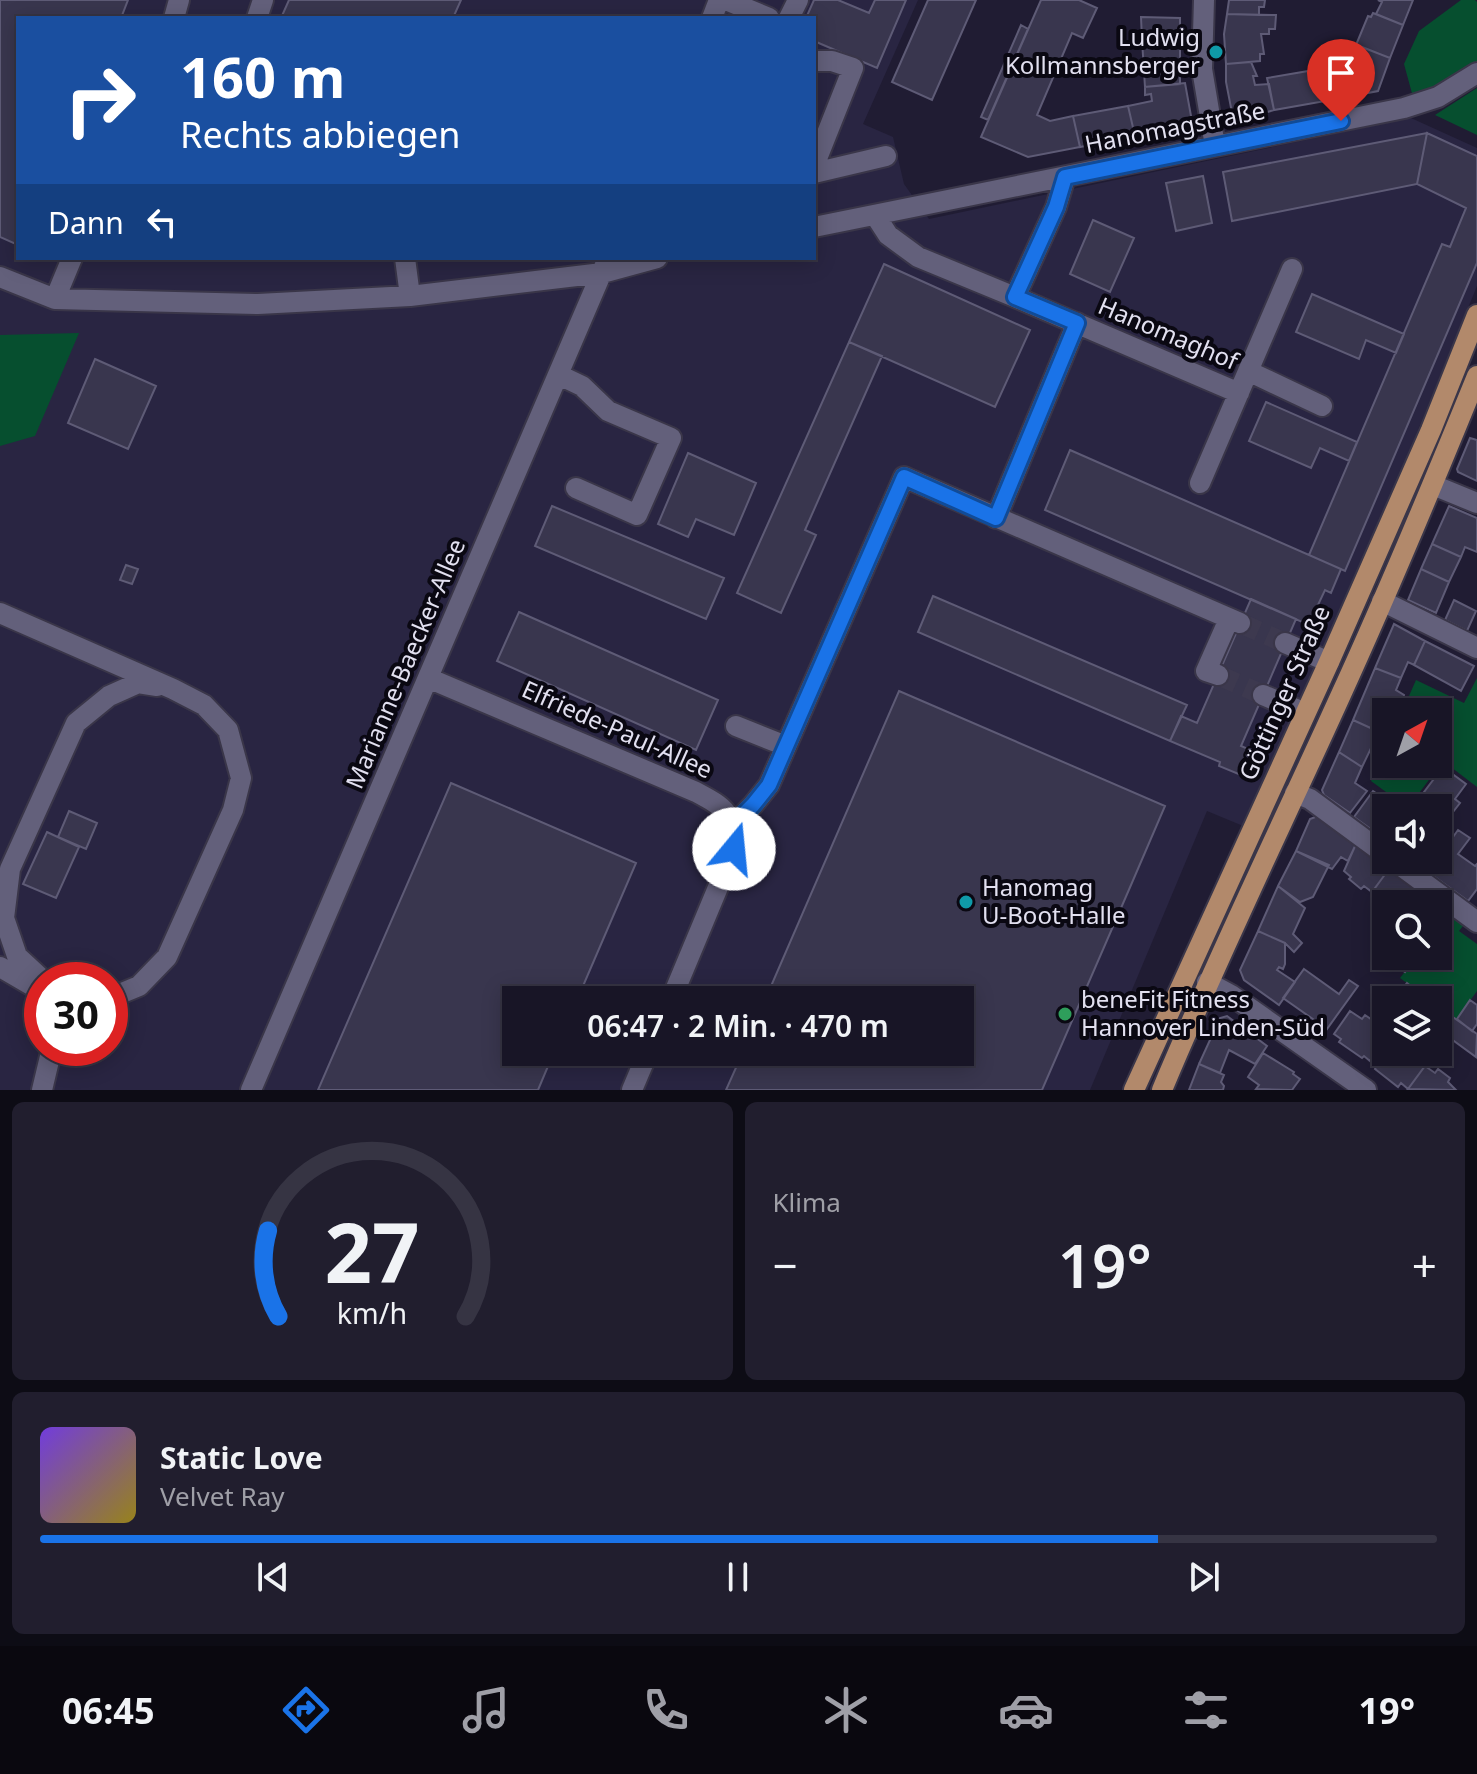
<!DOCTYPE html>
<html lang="de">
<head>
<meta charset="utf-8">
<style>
  body { margin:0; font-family:"Noto Sans",sans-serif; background:#211e2e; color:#f1f3f6; height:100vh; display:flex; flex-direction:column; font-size:30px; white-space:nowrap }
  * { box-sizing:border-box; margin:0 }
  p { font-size:26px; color:#9f9fa7 }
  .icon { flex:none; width:44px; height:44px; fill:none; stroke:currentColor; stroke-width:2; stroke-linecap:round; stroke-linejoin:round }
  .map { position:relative; height:1090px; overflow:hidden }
  .drawer { display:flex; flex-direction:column; gap:12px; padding:12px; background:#0d0c15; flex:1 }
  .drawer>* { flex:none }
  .guide { position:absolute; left:16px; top:16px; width:800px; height:244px; border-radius:0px; box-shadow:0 4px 20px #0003,0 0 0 2px #363443; background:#1a4fa0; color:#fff; overflow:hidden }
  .needle { width:52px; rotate:40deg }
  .tools { position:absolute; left:1372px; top:698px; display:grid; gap:16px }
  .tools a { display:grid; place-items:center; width:80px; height:80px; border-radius:0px; background:#181526; box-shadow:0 4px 20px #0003,0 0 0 2px #363443; font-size:40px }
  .speed { position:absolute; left:24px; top:962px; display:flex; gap:16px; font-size:40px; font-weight:700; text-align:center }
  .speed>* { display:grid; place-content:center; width:104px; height:104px; border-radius:50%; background:#181526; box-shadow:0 4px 20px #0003,0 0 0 2px #363443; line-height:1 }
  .speed .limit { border:12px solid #d22; background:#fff; color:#111 }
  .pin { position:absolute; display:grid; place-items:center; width:68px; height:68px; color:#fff; margin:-82px -34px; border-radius:50% 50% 50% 0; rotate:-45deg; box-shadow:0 0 8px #0007 }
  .pin .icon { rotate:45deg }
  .me { position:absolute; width:88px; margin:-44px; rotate:17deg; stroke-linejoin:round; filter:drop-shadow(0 0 6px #0008) }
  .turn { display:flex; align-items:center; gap:28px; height:168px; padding:0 32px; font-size:36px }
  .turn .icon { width:104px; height:104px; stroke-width:2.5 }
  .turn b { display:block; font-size:56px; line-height:68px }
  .then { display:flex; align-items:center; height:76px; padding:0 32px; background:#0003; gap:16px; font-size:30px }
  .big { font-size:60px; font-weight:600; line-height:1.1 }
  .drawer .card { flex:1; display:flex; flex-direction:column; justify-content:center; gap:12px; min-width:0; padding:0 28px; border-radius:12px; background:#211e2e }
  .drawer .dial { align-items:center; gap:0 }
  .dial svg { height:208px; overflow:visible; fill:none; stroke:#363443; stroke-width:7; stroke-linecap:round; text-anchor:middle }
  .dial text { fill:#f1f3f6; stroke:none }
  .song { display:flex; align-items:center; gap:24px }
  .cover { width:96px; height:96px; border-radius:12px; background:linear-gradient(135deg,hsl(260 70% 55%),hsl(50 70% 35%)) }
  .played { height:8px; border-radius:4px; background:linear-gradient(90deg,#1a73e8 80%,#363443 80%) }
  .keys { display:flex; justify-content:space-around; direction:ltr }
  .heat { display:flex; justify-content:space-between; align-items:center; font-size:44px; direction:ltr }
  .drawer .tiles { flex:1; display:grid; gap:12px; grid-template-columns:1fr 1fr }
  .card:last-child { grid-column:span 2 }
  .trip { position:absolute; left:502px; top:986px; width:472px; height:80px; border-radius:0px; background:#181526; box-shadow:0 4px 20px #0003,0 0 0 2px #363443; font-weight:600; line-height:80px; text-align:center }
  .dock { display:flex; height:128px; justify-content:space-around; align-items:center; background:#0a080f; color:#9f9fa7 }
  .dock .icon { width:56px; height:56px }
  .dock .active { color:#1a73e8 }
  .dock b { font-size:36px; color:#f1f3f6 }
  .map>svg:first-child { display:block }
  .built { fill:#292542; fill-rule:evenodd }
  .green { fill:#064f2f }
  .building { fill:#39364e; stroke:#5e5b76; stroke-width:2 }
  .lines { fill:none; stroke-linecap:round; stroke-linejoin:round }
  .minor-tunnel { stroke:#3d394f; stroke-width:20; stroke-dasharray:20 10; stroke-linecap:butt }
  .minor-casing { stroke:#3a3649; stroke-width:24 }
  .major-casing { stroke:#3a3649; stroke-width:24 }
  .minor { stroke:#63607b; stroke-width:20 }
  .major { stroke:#b2896b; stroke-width:20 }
  .route-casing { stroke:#114b97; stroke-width:20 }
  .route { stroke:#1a73e8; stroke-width:14 }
  .culture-dot { fill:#0f9aa8; stroke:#0a0812; stroke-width:3 }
  .leisure-dot { fill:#2e9e5b; stroke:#0a0812; stroke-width:3 }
  .labels { text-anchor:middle; stroke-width:8; stroke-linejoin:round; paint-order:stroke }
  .poi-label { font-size:24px; fill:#e2e0f0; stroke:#0a0812; text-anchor:start }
  .street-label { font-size:24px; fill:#e2e0f0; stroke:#0a0812 }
</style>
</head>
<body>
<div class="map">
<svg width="1477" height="1090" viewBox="0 0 1477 1090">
  <rect width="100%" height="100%" fill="#201c33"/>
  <path class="built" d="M0 0H918L863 124 893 137 904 184 929 219 1411 118 1477 148V286L1350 596 1248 828 1207 811 1090 1090H0ZM18 18H814V258H18ZM42 980H110V1048H42ZM516 1000H960V1052H516Z"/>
  <path class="green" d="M1461 0H1475L1477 2V62L1437 89 1413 97 1404 64 1419 31Z
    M1477 88V135L1435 115Z
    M79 333 35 436 0 446V335Z
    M1477 678V787L1443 761 1408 808 1371 781 1386 747V764H1438V712H1402L1416 680 1464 703Z
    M1446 913 1463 926 1459 931 1477 944V991L1457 1019 1438 1006V1000H1430L1400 978 1417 956H1438V925Z"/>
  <path class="building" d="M0 0H128L121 18H18V245L0 237Z
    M289 0H461L453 18H281Z
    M814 0H838L869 13 875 0H906L877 68 814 41V18H806Z
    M928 0H976L932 100 892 82Z
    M1041 0H1079L1097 8 1083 38 1072 33 1037 115 1050 121 1073 116 1080 147 1028 157 981 137Z
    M1229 0H1265L1264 7H1259V15L1227 14Z
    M1378 0H1413L1403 25 1376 14 1382 2Z
    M1373 13 1403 25 1390 58 1356 45 1368 16 1371 17Z
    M1227 14 1276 15 1275 29H1269V34H1261L1264 54H1260V61L1226 64 1224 34Z
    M1141 17 1180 18V41L1142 40Z
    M1021 25 1028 29 988 120 981 117Z
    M1142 40 1180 41V84L1145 87Z
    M1362 47 1390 58 1378 91 1331 100 1326 68 1356 63Z
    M1251 62 1257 76H1253L1255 85 1269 84 1274 110 1247 118H1233L1226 82V64Z
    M1326 68 1331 100 1274 110 1267 78Z
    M1185 83 1193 127 1135 136 1128 106 1152 101 1151 94 1145 95V87Z
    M1128 106 1135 136 1080 147 1073 116Z
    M1427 133 1417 184 1232 221 1223 172Z
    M1427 133 1477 156V263L1345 571 1309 555 1442 244 1450 247 1466 208 1417 184Z
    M1203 176 1212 223 1176 231 1166 183Z
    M1093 220 1134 238 1110 292 1070 274Z
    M884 264 1030 330 995 407 849 342Z
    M1312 294 1404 334 1396 353 1366 340 1359 359 1296 332Z
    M849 342 882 356 805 530 816 535 781 613 737 593Z
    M95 359 156 386 128 449 68 423Z
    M1266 402 1357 442 1349 461 1320 448 1311 468 1249 441Z
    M1470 438 1477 440V481L1458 472 1457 469Z
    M1070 450 1341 569 1331 593 1325 590 1317 607 1310 623 1317 626 1316 628 1045 510Z
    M688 453 756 483 734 535 696 519 688 537 658 524Z
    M552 506 724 578 706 619 535 546Z
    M1449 506 1477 518V552L1465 547 1461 557 1432 544Z
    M1432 544 1461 557 1449 582 1421 569Z
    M126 565 138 569 132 584 120 580Z
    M1421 569 1449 582 1436 613 1408 600Z
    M933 596 1187 705 1170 741 918 632Z
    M1251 599 1296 619 1241 746 1264 756 1253 780 1219 766 1220 762 1170 741 1181 716 1197 723Z
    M1454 600 1476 611 1467 631 1445 620Z
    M519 612 718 700 696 750 497 661Z
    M1394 624 1425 641 1414 665 1408 662 1401 678 1375 668Z
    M1425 641 1474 666 1461 691 1414 665Z
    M1375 668 1401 678 1396 690 1404 695 1400 712H1386V735L1353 720Z
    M899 691 1165 806 1131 885 1042 1090H726L743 1052H960V1000H765Z
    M1353 720 1386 735 1381 747 1373 744 1362 767 1339 752Z
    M1339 752 1362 767 1355 783 1367 791 1350 813 1324 795 1322 790Z
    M1443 767 1466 784 1455 799 1460 803 1453 812 1446 811 1439 821 1438 808H1422L1415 804Z
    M451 783 636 863 577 1000H516V1052H554L538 1090H318Z
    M1373 791 1398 808H1386V840L1354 817Z
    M69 811 97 823 86 849 58 837Z
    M1318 816 1356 844 1348 861 1341 857 1332 869 1296 851 1310 819Z
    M1458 830 1470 838 1458 854 1475 866 1477 864V889L1468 901 1428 872Z
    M47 832 79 847 56 898 23 884Z
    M1356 844 1389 869 1372 892 1364 886 1361 889 1349 879 1351 877 1344 871Z
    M1296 851 1329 865 1313 897 1300 902 1278 886Z
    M1389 869 1420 890 1410 904H1386V907L1379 902 1381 899 1372 892Z
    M1278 886 1305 908 1293 934 1302 943 1294 952 1285 943 1258 931Z
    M1258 931 1285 943V964L1283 969 1279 967 1277 970 1295 982 1279 1005 1244 980 1240 970Z
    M1386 936V956H1416L1405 972 1395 965 1393 967 1375 951Z
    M1304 969 1339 994 1349 980 1358 986 1327 1029 1283 998Z
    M1407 983 1418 992 1412 1000H1394Z
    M1470 1000 1477 1005V1024L1472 1031 1457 1019Z
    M1438 1006 1450 1015 1439 1030 1438 1029Z
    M1350 1011 1362 1019 1365 1015 1378 1024 1375 1028 1386 1036V1040L1370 1061 1364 1056 1362 1058 1339 1042 1341 1039 1334 1034Z
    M1450 1015 1477 1034 1476 1057 1439 1030Z
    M1227 1016 1267 1046 1255 1064 1229 1050 1220 1073 1199 1064 1220 1018Z
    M1386 1040V1052H1417L1415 1058 1425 1066 1408 1089 1401 1083 1398 1087 1375 1069 1377 1065 1370 1061Z
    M1263 1053 1294 1072 1293 1074 1300 1079 1292 1090 1256 1089 1259 1085 1248 1077Z
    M1199 1064 1224 1075 1221 1082 1224 1086 1223 1090H1189Z
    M1425 1066 1435 1073 1438 1069 1450 1078 1448 1082 1456 1090 1408 1089Z"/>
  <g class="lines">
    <path class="minor-tunnel" d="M1240 623 1285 643
      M1218 675 1263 695"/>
    <defs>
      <path id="minor" d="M726 0 769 18
        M1204 0 1202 69 1215 146
        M174 18 179 0
        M257 18 263 0
        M712 18 719 0
        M789 18 798 0
        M814 61H832L853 68 814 166
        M814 173 886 156
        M875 215 888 235 918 257 1015 297 1056 207 1065 177
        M814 227 1404 108 1438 97 1477 73
        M405 258 410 296
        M0 277 55 299 258 304 410 296 602 273 657 258
        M1015 297 1239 393
        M55 299 72 258
        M1248 371 1322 406
        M559 375 582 386 608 411 671 438 637 515 576 488
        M1200 483 1292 269
        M1433 485 1477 503
        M996 518 1077 323
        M1382 601 1477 648
        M0 613 173 689 204 705 228 730 241 778 233 810 167 957 139 986 110 998
        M1285 643 1329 662
        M1218 675 1206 671 1229 619
        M428 678 696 792C726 808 734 813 734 849L671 1000
        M1263 695 1305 713
        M736 726 786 746
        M1295 793 1310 799 1386 855
        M734 824 753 805 769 785 904 477 1240 623
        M1393 860 1477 922
        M0 967 38 989
        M43 980 17 956 4 918 10 869 76 723 109 696 138 683 157 686
        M1207 982 1231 995 1366 1090
        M42 1090 52 1048
        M251 1090 608 258
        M632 1090 648 1052"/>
      <path id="major" d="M1134 1090 1329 662 1431 430 1477 315
        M1162 1090C1217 958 1280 829 1339 699 1388 592 1433 484 1477 376"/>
    </defs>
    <use href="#minor" class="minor-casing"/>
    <use href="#major" class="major-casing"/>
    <use href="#minor" class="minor"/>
    <use href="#major" class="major"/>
  </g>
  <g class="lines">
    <defs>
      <path id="route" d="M734 849V824L753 805 769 785 904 477 996 518 1077 323 1015 297 1056 207 1065 177 1341 121"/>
    </defs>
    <use href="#route" class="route-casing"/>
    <use href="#route" class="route"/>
  </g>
  <g class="culture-dot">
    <circle cx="1216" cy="52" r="8"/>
    <circle cx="966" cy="902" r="8"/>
  </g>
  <circle class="leisure-dot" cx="1065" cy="1014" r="8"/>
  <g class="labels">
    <g class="poi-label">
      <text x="1200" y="46" text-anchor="end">Ludwig<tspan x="1200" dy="28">Kollmannsberger</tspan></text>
      <text x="982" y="896">Hanomag<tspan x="982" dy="28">U-Boot-Halle</tspan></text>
      <text x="1081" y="1008">beneFit Fitness<tspan x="1081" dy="28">Hannover Linden-Süd</tspan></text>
    </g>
    <g class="street-label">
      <text transform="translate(1175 128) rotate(-11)" y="8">Hanomagstraße</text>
      <text transform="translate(1168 334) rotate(23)" y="8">Hanomaghof</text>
      <text transform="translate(406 664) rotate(-67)" y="8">Marianne-Baecker-Allee</text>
      <text transform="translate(1285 693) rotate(-66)" y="8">Göttinger Straße</text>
      <text transform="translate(617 730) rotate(24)" y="8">Elfriede-Paul-Allee</text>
    </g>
  </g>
</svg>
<div class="tools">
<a><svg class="needle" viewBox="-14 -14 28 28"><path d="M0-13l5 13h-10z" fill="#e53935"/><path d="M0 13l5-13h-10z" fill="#9f9fa7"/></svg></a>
<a><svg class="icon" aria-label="sound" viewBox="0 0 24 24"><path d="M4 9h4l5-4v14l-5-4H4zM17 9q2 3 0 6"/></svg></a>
<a><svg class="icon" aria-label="search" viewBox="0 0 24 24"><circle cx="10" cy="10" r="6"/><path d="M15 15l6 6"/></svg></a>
<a><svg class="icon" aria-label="layers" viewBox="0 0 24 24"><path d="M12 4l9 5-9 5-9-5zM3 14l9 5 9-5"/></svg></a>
</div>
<div class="speed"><div class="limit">30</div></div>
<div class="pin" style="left:1341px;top:121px;background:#d93025"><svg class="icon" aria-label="arrive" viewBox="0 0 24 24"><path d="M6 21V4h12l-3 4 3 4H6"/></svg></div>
<svg class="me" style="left:734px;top:849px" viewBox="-20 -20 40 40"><circle r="19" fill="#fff"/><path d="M0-13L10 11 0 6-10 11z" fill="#1a73e8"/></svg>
<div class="trip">06:47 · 2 Min. · 470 m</div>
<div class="guide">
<div class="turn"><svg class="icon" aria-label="right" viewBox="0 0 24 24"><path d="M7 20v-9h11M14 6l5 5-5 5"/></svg><div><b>160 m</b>Rechts abbiegen</div></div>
<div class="then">Dann<svg class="icon" aria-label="left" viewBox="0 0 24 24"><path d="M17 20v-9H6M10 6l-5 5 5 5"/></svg></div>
</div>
</div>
<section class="drawer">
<div class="tiles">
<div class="card dial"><svg viewBox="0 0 100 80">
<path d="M14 69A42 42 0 1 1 86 69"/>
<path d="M14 69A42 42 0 0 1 10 36" stroke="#1a73e8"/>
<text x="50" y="56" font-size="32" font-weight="700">27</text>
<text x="50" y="72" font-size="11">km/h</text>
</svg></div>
<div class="card"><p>Klima</p>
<div class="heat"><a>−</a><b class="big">19°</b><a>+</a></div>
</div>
<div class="card">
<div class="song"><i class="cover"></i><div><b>Static Love</b><p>Velvet Ray</p></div></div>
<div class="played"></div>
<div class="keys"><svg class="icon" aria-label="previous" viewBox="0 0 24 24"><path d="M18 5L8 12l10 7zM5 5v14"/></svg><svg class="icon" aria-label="pause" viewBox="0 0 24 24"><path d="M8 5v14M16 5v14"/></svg><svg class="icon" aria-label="next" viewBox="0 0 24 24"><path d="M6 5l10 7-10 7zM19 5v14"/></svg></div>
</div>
</div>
</section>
<nav class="dock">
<b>06:45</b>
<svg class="icon active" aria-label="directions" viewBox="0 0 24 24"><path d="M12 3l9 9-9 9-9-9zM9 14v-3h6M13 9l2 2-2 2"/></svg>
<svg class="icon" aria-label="music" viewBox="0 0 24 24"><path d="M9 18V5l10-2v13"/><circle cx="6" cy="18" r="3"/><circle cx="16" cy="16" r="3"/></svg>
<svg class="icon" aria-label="phone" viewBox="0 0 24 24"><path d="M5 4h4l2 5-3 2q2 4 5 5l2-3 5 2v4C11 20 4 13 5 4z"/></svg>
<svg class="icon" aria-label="climate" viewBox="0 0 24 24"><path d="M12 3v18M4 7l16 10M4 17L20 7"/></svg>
<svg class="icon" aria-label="car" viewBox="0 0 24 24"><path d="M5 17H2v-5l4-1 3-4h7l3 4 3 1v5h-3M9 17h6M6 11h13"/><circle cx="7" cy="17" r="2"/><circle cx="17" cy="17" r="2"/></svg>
<svg class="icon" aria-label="filters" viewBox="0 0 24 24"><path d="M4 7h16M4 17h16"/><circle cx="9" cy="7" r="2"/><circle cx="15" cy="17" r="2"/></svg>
<b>19°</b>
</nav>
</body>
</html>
